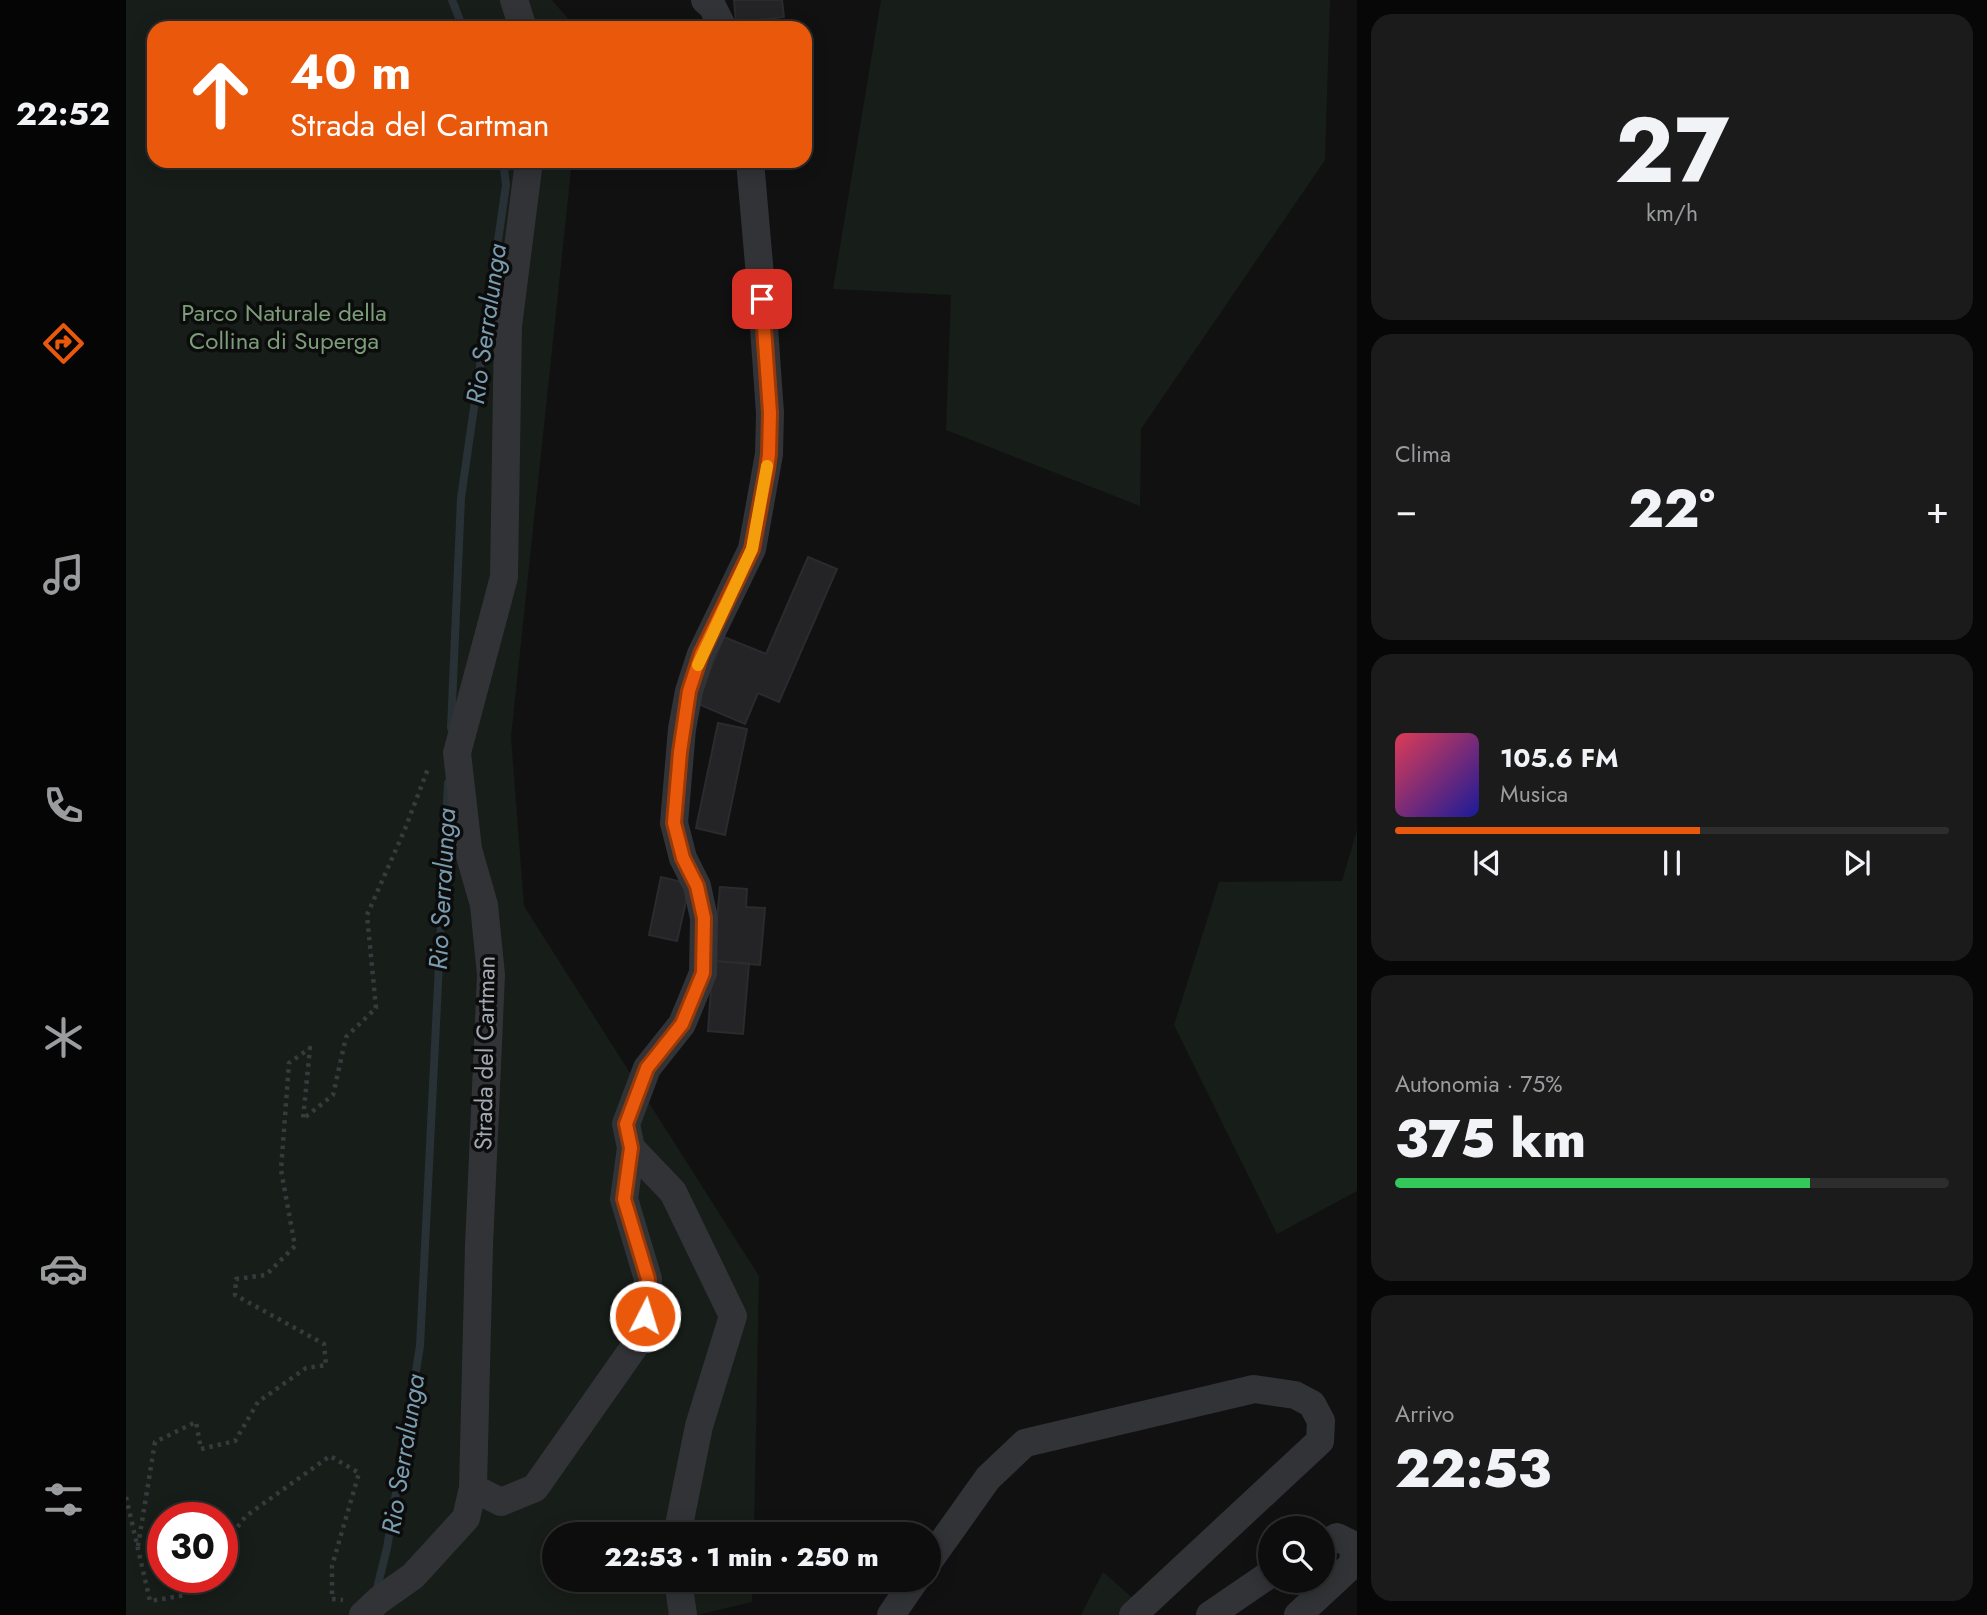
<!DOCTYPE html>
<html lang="it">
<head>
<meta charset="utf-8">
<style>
  body { margin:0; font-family:Jost,sans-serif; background:#1b1b1c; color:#f1f3f6; height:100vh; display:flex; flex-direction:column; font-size:26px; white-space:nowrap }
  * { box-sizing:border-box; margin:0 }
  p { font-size:23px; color:#9a9c9e }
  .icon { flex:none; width:38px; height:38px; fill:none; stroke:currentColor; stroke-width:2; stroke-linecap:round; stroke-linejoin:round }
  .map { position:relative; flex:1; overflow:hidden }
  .panel { display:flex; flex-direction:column; gap:14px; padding:14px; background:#070708; width:630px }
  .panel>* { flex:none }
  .banner { position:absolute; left:21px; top:21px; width:665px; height:147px; border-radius:21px; box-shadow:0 4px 18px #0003,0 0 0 2px #2d2d2e; background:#ea580c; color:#fff; overflow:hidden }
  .tools { position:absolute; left:1132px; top:1516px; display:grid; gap:14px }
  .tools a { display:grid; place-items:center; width:77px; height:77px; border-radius:50%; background:#0d0d0e; box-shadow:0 4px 18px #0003,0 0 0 2px #2d2d2e; font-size:35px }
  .speed { position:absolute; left:21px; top:1502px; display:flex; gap:14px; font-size:35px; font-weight:700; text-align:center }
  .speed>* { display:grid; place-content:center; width:91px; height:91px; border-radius:50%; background:#0d0d0e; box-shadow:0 4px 18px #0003,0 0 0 2px #2d2d2e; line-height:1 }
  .speed .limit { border:10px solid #d22; background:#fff; color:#111 }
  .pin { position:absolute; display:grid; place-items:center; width:60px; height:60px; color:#fff; margin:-30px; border-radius:14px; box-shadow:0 4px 10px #0006 }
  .me { position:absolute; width:77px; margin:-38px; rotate:5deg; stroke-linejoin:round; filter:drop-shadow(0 0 5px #0008) }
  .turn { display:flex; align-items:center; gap:24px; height:147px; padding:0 28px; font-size:32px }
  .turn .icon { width:91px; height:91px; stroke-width:2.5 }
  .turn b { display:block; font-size:49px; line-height:60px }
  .big { font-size:52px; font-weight:800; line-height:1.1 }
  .panel .widget { flex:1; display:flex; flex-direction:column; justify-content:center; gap:10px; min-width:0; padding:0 24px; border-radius:21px; background:#1b1b1c }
  .panel .dial { align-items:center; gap:0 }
  .dial b { font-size:91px; line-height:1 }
  .song { display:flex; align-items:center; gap:21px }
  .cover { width:84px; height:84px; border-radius:10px; background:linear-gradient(135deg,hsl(350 70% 55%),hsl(240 70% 35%)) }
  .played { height:7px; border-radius:4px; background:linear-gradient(90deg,#ea580c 55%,#2d2d2e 55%) }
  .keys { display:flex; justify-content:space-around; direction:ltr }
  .heat { display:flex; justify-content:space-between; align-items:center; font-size:38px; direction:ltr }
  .charge { height:10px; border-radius:5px; background:linear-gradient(90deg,#34c759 75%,#2d2d2e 0) }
  .trip { position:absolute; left:416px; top:1522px; width:399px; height:70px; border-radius:35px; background:#0d0d0e; box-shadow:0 4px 18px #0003,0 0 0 2px #2d2d2e; font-weight:800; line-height:70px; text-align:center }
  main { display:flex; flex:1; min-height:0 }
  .tabs { display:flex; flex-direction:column; width:126px; justify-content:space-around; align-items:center; background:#050506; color:#9a9c9e }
  .tabs .icon { width:49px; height:49px }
  .tabs .on { color:#ea580c }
  .tabs b { font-size:32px; color:#f1f3f6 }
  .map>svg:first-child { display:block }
  .green { fill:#171d18; fill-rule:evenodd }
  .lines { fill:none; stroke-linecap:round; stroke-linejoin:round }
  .stream { stroke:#283136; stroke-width:8 }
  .building { fill:#242426; stroke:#2b2b2e; stroke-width:2 }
  .path { stroke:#383b3e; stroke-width:4.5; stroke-dasharray:3.5 5; stroke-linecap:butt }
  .street { stroke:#323337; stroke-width:28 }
  .route-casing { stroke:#983908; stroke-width:18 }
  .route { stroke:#ea580c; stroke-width:12 }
  .slow { stroke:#f59e0b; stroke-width:12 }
  .labels { text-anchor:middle; stroke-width:7; stroke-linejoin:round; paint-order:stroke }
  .park-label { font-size:24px; fill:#7b9e79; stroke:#0c0c0d }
  .street-label { font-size:24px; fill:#a2a9b3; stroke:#0c0c0d }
  .water-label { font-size:26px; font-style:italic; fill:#799caf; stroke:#0c0c0d }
</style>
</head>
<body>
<main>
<nav class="tabs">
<b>22:52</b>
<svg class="icon on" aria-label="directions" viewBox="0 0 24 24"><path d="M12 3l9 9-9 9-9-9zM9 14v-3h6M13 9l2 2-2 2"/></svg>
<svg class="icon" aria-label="music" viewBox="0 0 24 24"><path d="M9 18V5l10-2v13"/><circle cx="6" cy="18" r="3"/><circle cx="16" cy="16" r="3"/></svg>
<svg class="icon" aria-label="phone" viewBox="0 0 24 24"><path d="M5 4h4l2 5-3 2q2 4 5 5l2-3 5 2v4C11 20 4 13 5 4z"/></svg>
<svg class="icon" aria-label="climate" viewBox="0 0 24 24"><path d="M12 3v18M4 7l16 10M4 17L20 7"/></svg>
<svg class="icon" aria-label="car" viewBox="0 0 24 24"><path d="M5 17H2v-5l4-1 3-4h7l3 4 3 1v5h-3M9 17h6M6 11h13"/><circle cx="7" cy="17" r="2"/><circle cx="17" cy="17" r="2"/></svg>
<svg class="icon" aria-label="filters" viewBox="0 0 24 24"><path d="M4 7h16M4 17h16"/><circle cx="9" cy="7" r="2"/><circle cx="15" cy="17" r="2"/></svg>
</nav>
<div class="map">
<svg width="1231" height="1615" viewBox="0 0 1231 1615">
  <rect width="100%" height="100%" fill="#111112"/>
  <path class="green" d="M0 0H426L450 28H28V161H446L385 737 398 906 633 1276 628 1535H429V1580H627L626 1602 571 1615H0ZM37 1517H96V1577H37Z
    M755 0H1204L1199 160 1015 429 1014 506 820 430 825 295 707 289Z
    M1231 830V1191L1151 1234 1048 1025 1093 882 1216 881Z
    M977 1572 1026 1615H955Z"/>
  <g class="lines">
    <path class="stream" d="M326 0 337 28
      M325 728 335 498 380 185 377 161
      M250 1592 261 1548 294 1346 322 783"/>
  </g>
  <path class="building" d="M608 0H656L658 17 610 23Z
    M682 557 711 569 653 702 632 693 619 724 570 703 598 637 640 654Z
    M592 723 621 729 599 835 570 828Z
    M535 877 564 884 551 941 523 935Z
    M594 887 621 889 620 907 639 908 634 965 587 961Z
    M587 961 623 963 617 1034 582 1031Z"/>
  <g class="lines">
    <path class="path" d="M0 1497 24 1601 60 1595 73 1577
      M12 1546 29 1442 70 1422 75 1449 109 1441 132 1402 180 1368 200 1365 198 1344 109 1295 110 1279 140 1275 169 1246 155 1170 163 1063 184 1048 177 1119 207 1095 220 1037 250 1008 241 915 279 829 303 766
      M96 1547 120 1516 204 1456 233 1473 206 1566V1599L217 1600"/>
    <path class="street" d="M388 0 397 28
      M579 0 586 6 597 28
      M505 1148 500 1124 521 1068 556 1024 577 973 578 918 571 886 557 858 548 823 556 729 563 691 575 654 626 549 643 454 644 413 636 299 624 161
      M347 1488 375 1502 409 1488 513 1340 519 1316 522 1279 498 1199 505 1148 547 1192 607 1316 573 1426 551 1535
      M803 1561 862 1478 899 1443 1128 1389 1169 1395 1186 1404 1195 1421 1194 1441 1007 1615
      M552 1580 557 1615
      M237 1615 253 1600 287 1576 340 1518 347 1488 353 1246 365 975 358 905 342 849 331 753 378 577 382 326 403 161
      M765 1615 789 1580
      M1084 1615 1144 1574
      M1172 1615 1228 1563 1227 1545 1211 1537 1197 1545"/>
  </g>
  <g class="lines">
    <defs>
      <path id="route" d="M519 1316 522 1279 498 1199 505 1148 500 1124 521 1068 556 1024 577 973 578 918 571 886 557 858 548 823 554 752 563 691 575 654 626 549 641 469 643 454 644 413 636 299"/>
    </defs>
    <use href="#route" class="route-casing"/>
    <use href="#route" class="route"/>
    <path class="slow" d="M572 665 626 549 641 466"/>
  </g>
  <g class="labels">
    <g class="park-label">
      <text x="158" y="321">Parco Naturale della<tspan x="158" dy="28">Collina di Superga</tspan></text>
    </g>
    <g class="street-label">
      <text transform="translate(359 1053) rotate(-89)" y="8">Strada del Cartman</text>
    </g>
    <g class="water-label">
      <text transform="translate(360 324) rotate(-82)" y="9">Rio Serralunga</text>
      <text transform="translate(316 889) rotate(-87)" y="9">Rio Serralunga</text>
      <text transform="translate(277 1454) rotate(-81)" y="9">Rio Serralunga</text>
    </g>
  </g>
</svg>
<div class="tools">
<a><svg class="icon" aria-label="search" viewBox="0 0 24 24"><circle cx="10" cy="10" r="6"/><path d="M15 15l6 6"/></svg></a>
</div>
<div class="speed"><div class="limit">30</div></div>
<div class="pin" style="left:636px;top:299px;background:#d93025"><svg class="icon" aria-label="arrive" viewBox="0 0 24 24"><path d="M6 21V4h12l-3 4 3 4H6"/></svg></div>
<svg class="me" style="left:519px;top:1316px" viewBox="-20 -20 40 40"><circle r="17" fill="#ea580c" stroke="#fff" stroke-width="3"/><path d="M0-11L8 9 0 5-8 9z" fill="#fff"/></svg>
<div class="trip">22:53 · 1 min · 250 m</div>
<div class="banner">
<div class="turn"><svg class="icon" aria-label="ahead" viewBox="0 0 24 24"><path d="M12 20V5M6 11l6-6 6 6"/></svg><div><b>40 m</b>Strada del Cartman</div></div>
</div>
</div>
<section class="panel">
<div class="widget dial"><b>27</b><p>km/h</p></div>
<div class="widget"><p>Clima</p>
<div class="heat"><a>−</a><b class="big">22°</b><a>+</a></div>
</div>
<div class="widget">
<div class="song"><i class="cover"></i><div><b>105.6 FM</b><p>Musica</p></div></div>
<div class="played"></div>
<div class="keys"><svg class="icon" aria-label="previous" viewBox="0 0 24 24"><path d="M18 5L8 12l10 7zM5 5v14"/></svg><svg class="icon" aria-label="pause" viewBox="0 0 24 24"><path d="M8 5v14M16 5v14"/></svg><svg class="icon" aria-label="next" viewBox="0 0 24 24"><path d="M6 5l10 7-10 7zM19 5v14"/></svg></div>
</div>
<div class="widget"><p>Autonomia · 75%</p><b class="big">375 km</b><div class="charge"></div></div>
<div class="widget"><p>Arrivo</p><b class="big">22:53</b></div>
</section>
</main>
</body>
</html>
